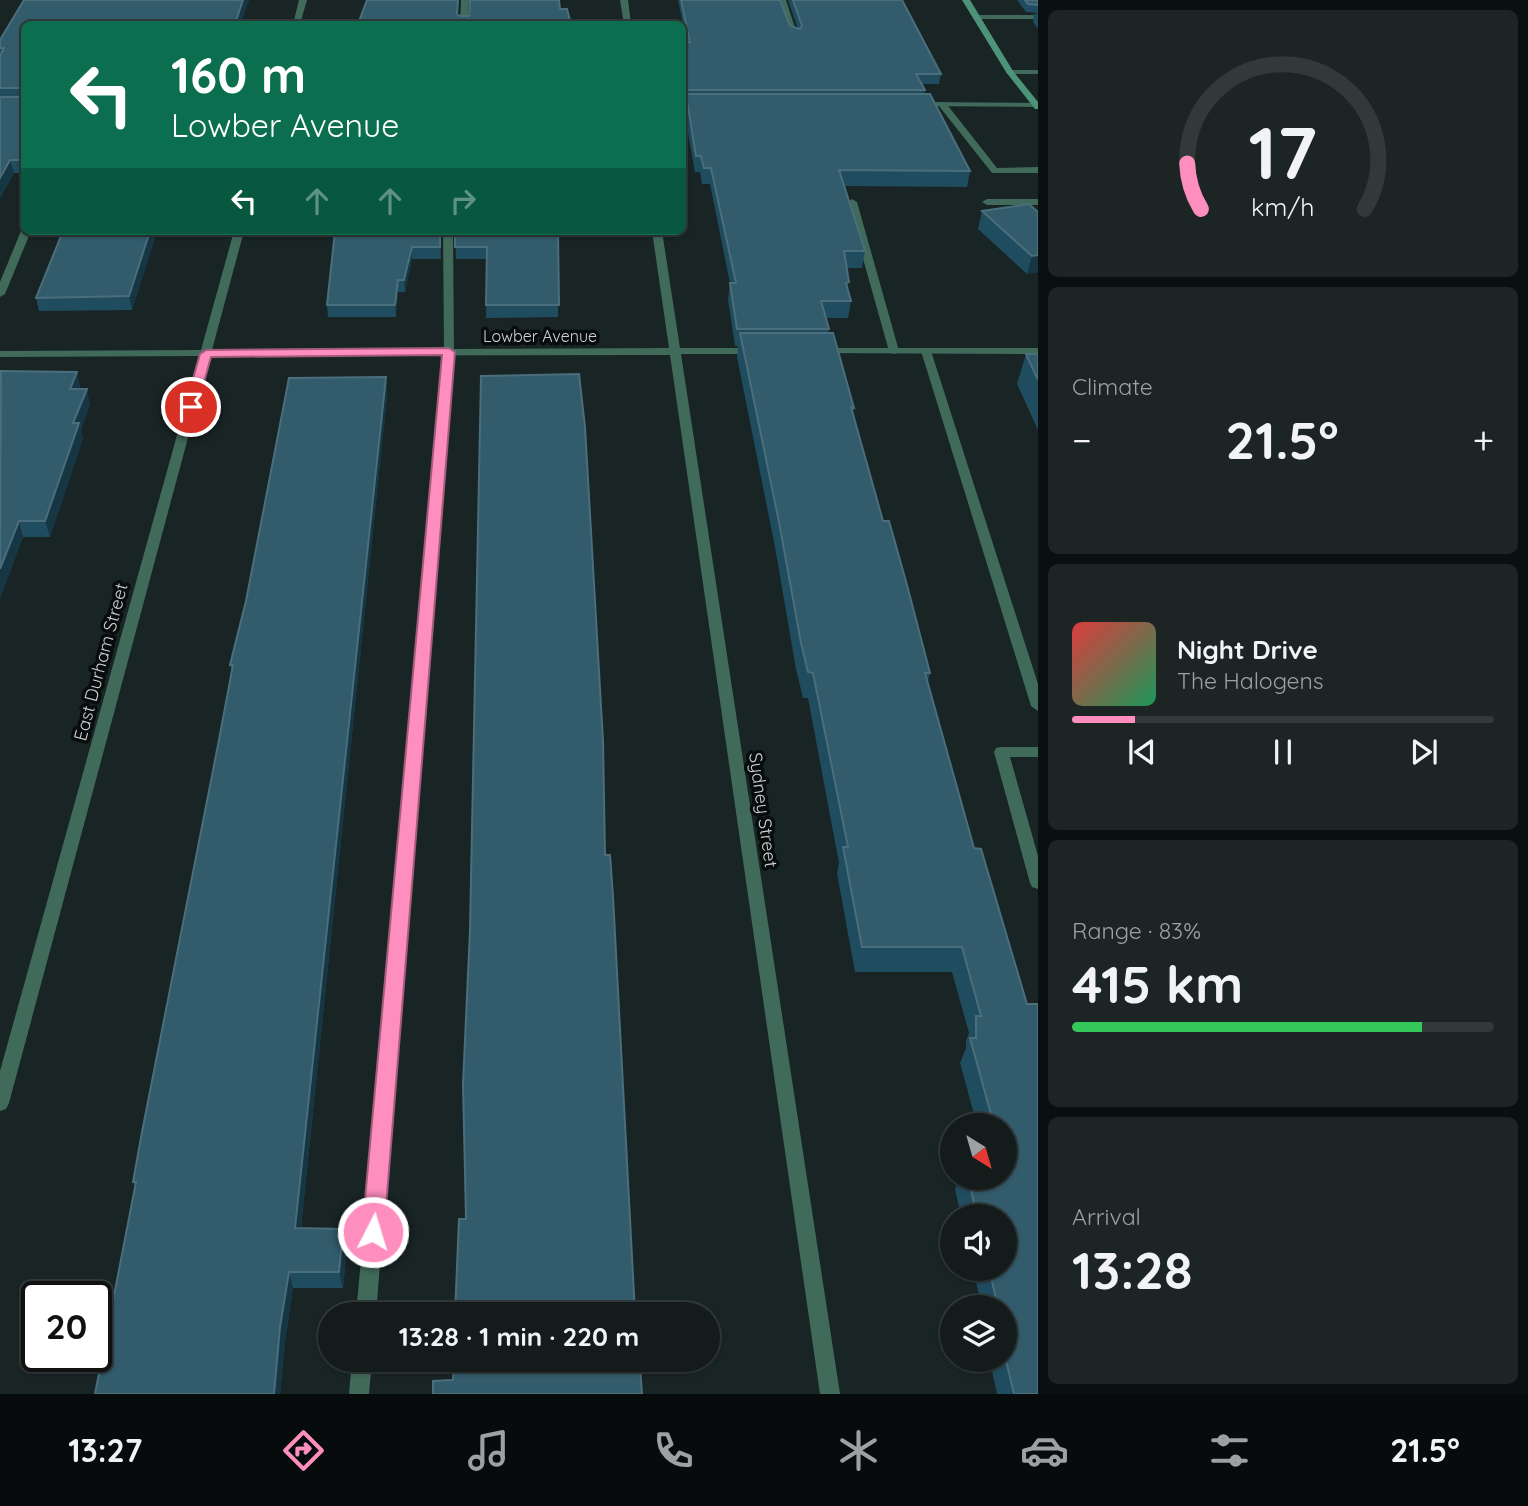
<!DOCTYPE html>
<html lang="en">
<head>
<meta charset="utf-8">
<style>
  body { margin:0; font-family:Quicksand,sans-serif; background:#1c2424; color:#f1f3f6; height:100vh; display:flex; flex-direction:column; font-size:26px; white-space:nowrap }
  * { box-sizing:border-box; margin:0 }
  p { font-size:23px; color:#9da1a3 }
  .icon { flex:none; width:38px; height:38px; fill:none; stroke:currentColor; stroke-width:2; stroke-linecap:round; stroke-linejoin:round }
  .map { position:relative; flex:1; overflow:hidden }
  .side { display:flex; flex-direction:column; gap:10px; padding:10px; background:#0a0f0f; width:490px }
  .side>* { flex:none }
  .hud { position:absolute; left:21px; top:21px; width:665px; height:214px; border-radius:10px; box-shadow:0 2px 5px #0004,0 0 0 2px #32393a; background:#0b6e4f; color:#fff; overflow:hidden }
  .needle { width:46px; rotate:143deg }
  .controls { position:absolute; left:940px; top:1113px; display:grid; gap:14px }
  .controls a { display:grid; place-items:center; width:77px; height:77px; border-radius:50%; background:#131b1b; box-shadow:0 2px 5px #0004,0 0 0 2px #32393a; font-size:35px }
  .speed { position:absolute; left:21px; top:1281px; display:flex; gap:14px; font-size:35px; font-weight:700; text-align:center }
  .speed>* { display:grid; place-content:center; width:91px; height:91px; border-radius:50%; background:#131b1b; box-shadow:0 2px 5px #0004,0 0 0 2px #32393a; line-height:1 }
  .speed .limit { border:4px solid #111; border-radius:10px; background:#fff; color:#111 }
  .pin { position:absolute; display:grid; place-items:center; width:60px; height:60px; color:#fff; margin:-30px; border:4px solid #fff; border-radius:50%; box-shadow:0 2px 7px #0007 }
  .me { position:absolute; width:77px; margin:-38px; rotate:5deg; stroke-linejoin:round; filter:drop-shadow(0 0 5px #0008) }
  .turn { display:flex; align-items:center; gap:24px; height:147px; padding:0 35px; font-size:32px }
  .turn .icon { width:91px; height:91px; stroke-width:2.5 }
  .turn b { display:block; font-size:49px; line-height:60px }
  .lanes { display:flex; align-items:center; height:66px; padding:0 35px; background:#0003; justify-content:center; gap:35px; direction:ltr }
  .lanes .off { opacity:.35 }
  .big { font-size:52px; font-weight:800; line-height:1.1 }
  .side .card { flex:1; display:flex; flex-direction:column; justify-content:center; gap:10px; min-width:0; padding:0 24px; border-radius:10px; background:#1c2424 }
  .side .dial { align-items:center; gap:0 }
  .dial svg { height:182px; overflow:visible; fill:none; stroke:#32393a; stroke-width:7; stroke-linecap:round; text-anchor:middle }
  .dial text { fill:#f1f3f6; stroke:none }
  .song { display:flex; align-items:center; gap:21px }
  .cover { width:84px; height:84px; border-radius:10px; background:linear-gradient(135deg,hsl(0 70% 55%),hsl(150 70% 35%)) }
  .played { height:7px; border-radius:4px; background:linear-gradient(90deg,#fe8ebe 15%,#32393a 15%) }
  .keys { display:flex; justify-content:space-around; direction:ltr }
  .heat { display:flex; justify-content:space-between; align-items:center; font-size:38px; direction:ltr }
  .charge { height:10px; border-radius:5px; background:linear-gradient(90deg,#34c759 83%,#32393a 0) }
  .trip { position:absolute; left:318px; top:1302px; width:402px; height:70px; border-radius:35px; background:#131b1b; box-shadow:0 2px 5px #0004,0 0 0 2px #32393a; font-weight:800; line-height:70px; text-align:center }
  .tabs { display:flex; height:112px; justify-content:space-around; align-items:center; background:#080b0b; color:#9da1a3 }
  .tabs .icon { width:49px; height:49px }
  .tabs .active { color:#fe8ebe }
  .tabs b { font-size:32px; color:#f1f3f6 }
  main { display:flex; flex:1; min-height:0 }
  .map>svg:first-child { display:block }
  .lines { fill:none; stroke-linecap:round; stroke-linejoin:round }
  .service { fill:#406a5a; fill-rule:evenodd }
  .minor { fill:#406a5a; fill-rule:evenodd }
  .secondary { fill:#4d937a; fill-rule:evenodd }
  .wall { fill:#204c5f }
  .shaded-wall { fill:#153642 }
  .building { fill:#325b6b; stroke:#4a6e7c; stroke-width:2 }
  .route { fill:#fe8ebe; stroke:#a55c7c; stroke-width:2 }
  .labels { text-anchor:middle; stroke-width:7; stroke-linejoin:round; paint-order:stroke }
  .far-street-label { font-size:16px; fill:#ccd3d3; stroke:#080c0c }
  .street-label { font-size:18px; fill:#ccd3d3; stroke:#080c0c }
</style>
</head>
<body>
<main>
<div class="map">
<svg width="1038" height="1394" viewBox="0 0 1038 1394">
  <rect width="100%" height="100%" fill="#192424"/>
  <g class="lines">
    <path class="service" d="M461 0H469L467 24H460Z
      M778 0H786L798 37 791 35Z
      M1010 70H1038V74H1007L1006 72Z
      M939 102H945L997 168 1038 167V173H992L939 106Z
      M852 199 857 202 899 351 898 353 894 354 889 351 847 202Z
      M1038 199V205H987L982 202 987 199Z
      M24 229V231H31L5 294 0 297V282L21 231Z
      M443 231H453L454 352 376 1314H356L444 352Z
      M926 348 931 351 1038 684V711L1031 706 921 351Z
      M1001 747H1038V757H1010L1038 856V889L1032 887 1030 883 994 752 996 748Z
      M352 1360H372L369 1394H349Z"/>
    <path class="minor" d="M299 0H307L300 24H293Z
      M620 0H628L631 24H624Z
      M973 15H1038V19H973Z
      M915 102 1036 103 1038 107 918 106H915Z
      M234 231H244L212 350 669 348 652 231H662L680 348H755L760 351 755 354H681L840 1394H820L670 355 210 356 9 1103 6 1109 0 1111V1071L199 356 0 357V351L201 350Z
      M820 348H1038V354L816 353 815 351Z"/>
    <path class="secondary" d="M962 0H970L1013 71 1038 102V109H1035L1006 72Z"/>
  </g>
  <path class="wall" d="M24 0H249L240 24H24V173H14L0 198V40Z
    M678 0H780L790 26 798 29 788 0H902L941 74 939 84H922L925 90 924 94 970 171 967 187 844 186 865 251 862 268H847L848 289 851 301 848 318H826L829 329 828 333 854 408 853 415 883 521 930 673 928 682 974 848 1038 1394H997L990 1362 991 1360H1004V1307H982L973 1269H1004V1216H961L955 1189 960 1178H1004V1125H977L960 1063 966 1048V1041L969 1033 952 972H855L837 873 839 863 808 698H803L796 669 775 547 737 357 738 346H735L728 300 730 283 710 184H702L700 172H695L684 110 685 100H683L682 99V42H687Z
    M1017 0H1038V13L1026 12Z
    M1038 13V29L1033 22 1034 14Z
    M982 211 1038 212V272L1027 274 978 229Z
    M63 231H157L132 310 39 311 36 298Z
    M335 231H440L441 259H412L405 292H398L396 317H328L327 305Z
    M455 231H558V317L486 318 487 259H456Z
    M1026 354H1038V430L1017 384Z
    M77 372 80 387V389L90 404 81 430 83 438 50 537H23L0 598V373Z
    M386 377 387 396 301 1228 347 1246 343 1288H293L285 1342 280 1394H95L135 1186 133 1182 218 745 232 672 230 665Z"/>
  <path class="shaded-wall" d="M243 0H249L241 24H235Z
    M10 160 14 173 0 198V178Z
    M150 231H157L132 310 129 296Z
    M412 247V259L405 292 404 280Z
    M1038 255V272L1027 274 1032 256Z
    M398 280V292L396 317 395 305Z
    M77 372 80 387 73 404 70 389Z
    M386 377 387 396 299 1245 295 1228Z
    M87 389 90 404 81 430 83 438 50 537 45 521 73 423Z
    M19 521 23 537 0 598V569Z
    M343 1229 347 1246 343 1288 339 1272Z
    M289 1272 293 1288 285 1342 280 1394H274L280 1327Z"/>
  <path class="building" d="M24 0H243L235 24H24V160H10L0 178V97H21L24 91 21 88H0V56L4 48H0V40Z
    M367 0H458L457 14 460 16H469L470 0H559L560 9H567L571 24H358Z
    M681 0H780L790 26 800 29 802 26 793 0H902L941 74H916L925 90H684L682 83V42H690Z
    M1025 0H1038V5L1028 4Z
    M686 94H930L970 171 839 170 865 251H844L849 282 846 283 851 301H821L829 329H737L730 283H736L711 168H704L701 156H696Z
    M1029 204 1038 212V255L1032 256 982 211Z
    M63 231H150L129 296 36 298Z
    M335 231H440V247H412L404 280H398L395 305H327Z
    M455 231H558L559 305H486L487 247H455Z
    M740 333H833L854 408 851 407 883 521H889L907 585 930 673H925L974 848 981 849 1027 1004H1038V1394H1014L1004 1352V1341H1006L1004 1333V1307H998L989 1269H1004V1216H977L968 1178H1004V1125H994L970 1038H976V1016H981L962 947H862L843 847H848L813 673 808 672 801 643 779 522Z
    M1026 354H1038V380Z
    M1 371 77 372 70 389H87L73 423H79L45 521H19L0 569Z
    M579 374 585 427 603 741 605 855H610L613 896 635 1314H455L459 1219H466L463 1084 470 930 481 376Z
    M386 377 295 1228 343 1229 339 1272H289L280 1327 274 1394H95L136 1182H133L142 1132 218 745 233 665H230L246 601 289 378Z
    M454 1360H637L638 1367H640L642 1394H433V1381L453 1380Z"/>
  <path class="route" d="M449 348 455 352 384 1232 380 1239 373 1242 365 1239 362 1232 442 355 211 357 197 407 191 411 185 407 200 354 206 350Z"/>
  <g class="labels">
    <g class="far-street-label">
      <text x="540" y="342">Lowber Avenue</text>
    </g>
    <g class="street-label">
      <text transform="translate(101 662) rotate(-75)" y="6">East Durham Street</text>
      <text transform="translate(763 810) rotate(82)" y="6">Sydney Street</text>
    </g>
  </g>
</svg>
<div class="controls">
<a><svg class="needle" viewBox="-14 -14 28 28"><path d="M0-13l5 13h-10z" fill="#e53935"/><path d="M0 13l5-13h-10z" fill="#9da1a3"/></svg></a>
<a><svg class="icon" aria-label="sound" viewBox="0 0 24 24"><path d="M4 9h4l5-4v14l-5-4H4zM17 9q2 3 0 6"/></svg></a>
<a><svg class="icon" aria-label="layers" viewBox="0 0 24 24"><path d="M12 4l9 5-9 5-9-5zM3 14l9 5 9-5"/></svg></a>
</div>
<div class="speed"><div class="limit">20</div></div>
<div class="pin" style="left:191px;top:407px;background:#d93025"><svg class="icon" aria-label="arrive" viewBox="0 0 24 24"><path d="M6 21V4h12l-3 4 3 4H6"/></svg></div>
<svg class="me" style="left:373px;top:1232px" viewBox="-20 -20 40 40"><circle r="17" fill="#fe8ebe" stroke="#fff" stroke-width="3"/><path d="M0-11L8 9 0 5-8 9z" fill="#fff"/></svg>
<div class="trip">13:28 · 1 min · 220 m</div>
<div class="hud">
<div class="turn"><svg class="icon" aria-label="left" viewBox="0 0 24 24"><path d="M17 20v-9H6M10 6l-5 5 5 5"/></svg><div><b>160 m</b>Lowber Avenue</div></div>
<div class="lanes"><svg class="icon" aria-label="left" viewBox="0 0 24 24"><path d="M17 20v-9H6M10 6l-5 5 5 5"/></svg><svg class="icon off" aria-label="ahead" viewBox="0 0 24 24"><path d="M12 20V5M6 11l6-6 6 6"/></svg><svg class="icon off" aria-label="ahead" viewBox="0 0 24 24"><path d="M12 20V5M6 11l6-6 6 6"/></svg><svg class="icon off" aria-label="right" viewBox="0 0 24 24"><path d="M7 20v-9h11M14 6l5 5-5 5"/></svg></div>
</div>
</div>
<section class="side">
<div class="card dial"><svg viewBox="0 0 100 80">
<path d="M14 69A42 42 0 1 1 86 69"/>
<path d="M14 69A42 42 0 0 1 8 49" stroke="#fe8ebe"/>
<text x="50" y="56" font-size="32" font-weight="700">17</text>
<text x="50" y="72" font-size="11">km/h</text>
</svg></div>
<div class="card"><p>Climate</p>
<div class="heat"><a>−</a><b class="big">21.5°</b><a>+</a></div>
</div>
<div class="card">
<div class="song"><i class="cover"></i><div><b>Night Drive</b><p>The Halogens</p></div></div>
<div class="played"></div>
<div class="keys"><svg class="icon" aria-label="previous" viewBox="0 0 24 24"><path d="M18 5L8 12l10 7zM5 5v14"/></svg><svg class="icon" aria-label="pause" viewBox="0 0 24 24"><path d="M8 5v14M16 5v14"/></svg><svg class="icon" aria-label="next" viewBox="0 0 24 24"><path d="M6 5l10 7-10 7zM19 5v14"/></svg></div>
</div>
<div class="card"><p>Range · 83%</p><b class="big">415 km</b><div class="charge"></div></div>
<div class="card"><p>Arrival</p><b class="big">13:28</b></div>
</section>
</main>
<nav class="tabs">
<b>13:27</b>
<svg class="icon active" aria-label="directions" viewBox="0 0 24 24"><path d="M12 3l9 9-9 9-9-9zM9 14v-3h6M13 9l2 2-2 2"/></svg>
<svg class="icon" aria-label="music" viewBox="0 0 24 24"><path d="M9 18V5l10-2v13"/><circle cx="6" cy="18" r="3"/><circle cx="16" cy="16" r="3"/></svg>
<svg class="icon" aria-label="phone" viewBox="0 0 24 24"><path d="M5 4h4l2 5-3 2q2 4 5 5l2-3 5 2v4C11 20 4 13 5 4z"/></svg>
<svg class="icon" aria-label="climate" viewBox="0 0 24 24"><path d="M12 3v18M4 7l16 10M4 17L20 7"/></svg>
<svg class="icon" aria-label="car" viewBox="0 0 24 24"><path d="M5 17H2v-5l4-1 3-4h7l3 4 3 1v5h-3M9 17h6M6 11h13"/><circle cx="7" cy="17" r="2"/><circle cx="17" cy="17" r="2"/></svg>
<svg class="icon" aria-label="filters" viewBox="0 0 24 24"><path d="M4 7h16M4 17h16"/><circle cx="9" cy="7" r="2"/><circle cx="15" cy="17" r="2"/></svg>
<b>21.5°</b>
</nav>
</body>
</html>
